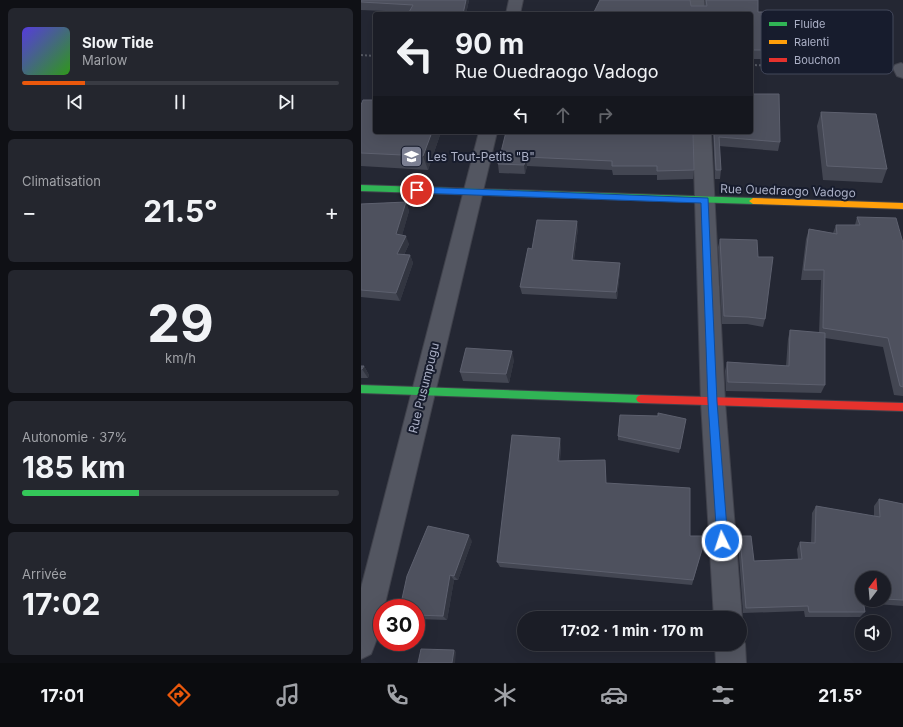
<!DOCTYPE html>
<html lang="fr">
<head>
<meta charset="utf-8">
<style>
  body { margin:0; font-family:Inter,sans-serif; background:#24262e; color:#f1f3f6; height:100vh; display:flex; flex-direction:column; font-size:15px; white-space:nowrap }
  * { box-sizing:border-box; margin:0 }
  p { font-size:13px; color:#a0a2a7 }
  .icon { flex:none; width:22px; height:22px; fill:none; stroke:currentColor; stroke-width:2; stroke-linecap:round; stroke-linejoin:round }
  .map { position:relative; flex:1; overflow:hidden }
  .side { display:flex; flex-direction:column; gap:8px; padding:8px; background:#0f1015; width:361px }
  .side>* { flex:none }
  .banner { position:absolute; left:12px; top:12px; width:380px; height:122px; border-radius:4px; box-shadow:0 4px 16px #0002,0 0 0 1px #393b43; background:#1b1d26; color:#f1f3f6; overflow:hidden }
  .needle { width:26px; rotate:16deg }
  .tools { position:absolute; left:494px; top:571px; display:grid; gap:8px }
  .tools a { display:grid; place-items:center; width:36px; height:36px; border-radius:50%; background:#1b1d26; box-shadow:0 4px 16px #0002,0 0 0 1px #393b43; font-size:20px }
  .speed { position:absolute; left:12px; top:599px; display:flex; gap:8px; font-size:20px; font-weight:700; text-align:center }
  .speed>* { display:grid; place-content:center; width:52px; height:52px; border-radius:50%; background:#1b1d26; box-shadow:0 4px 16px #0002,0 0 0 1px #393b43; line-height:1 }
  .speed .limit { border:6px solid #d22; background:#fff; color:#111 }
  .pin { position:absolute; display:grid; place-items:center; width:34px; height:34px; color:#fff; margin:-17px; border:2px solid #fff; border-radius:50%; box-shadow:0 1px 4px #0007 }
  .me { position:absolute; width:44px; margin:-22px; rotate:356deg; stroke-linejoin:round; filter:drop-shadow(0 0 3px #0008) }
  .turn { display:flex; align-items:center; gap:14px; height:84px; padding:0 16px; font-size:18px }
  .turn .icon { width:52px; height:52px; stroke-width:2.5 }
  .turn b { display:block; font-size:28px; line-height:34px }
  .lanes { display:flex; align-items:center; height:38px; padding:0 16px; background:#0003; justify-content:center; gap:20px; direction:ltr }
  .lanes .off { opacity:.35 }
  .big { font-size:30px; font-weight:700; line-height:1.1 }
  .side .widget { flex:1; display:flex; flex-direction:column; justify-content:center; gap:6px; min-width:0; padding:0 14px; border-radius:6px; background:#24262e }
  .side .dial { align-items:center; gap:0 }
  .dial b { font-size:52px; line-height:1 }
  .song { display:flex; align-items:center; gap:12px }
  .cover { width:48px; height:48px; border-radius:6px; background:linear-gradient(135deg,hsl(250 70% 55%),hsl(110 70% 35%)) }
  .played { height:4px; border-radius:2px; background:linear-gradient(90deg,#ea580c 20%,#393b43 20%) }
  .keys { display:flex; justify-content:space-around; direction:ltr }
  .heat { display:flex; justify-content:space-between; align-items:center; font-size:22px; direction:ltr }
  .charge { height:6px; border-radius:3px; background:linear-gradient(90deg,#34c759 37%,#393b43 0) }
  .trip { position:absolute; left:156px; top:611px; width:230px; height:40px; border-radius:20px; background:#1b1d26; box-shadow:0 4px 16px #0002,0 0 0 1px #393b43; font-weight:700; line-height:40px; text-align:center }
  .dock { display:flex; height:64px; justify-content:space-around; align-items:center; background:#0b0c0f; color:#a0a2a7 }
  .dock .icon { width:28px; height:28px }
  .dock .on { color:#ea580c }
  .dock b { font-size:18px; color:#f1f3f6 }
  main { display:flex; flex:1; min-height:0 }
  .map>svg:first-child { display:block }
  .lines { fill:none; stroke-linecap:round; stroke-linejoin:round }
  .street-casing { stroke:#40424c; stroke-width:2 }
  .fast-casing { stroke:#40424c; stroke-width:2 }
  .slow-casing { stroke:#40424c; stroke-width:2 }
  .jam-casing { stroke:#40424c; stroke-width:2 }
  .path { stroke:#565963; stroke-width:2; stroke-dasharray:2 2; stroke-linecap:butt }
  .street { fill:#535661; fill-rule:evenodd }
  .fast { fill:#30b455; fill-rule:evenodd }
  .slow { fill:#ff9f0a; fill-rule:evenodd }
  .jam { fill:#e5322d; fill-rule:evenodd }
  .wall { fill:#434652; fill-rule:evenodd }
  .shaded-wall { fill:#323540 }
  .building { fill:#4e515e; stroke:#5d606e }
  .route { fill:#1a73e8; stroke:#114b97 }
  .labels { text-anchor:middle; stroke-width:4; stroke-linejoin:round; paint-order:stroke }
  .poi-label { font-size:12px; fill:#abb0c6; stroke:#171c2d; text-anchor:start }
  .street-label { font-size:12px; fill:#abb0c6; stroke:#171c2d }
  .key { fill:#171c2d; stroke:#43485b; stroke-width:1 }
  .key-label { font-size:11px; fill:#abb0c6 }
</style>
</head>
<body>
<main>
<section class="side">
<div class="widget">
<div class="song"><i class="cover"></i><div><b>Slow Tide</b><p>Marlow</p></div></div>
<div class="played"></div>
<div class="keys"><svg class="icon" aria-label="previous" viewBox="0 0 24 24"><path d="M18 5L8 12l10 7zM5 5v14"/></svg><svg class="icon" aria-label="pause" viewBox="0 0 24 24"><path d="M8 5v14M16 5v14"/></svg><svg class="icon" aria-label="next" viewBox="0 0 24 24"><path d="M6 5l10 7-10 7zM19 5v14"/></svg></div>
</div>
<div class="widget"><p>Climatisation</p>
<div class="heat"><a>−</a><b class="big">21.5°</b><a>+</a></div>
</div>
<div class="widget dial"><b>29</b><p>km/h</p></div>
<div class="widget"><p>Autonomie · 37%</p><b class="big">185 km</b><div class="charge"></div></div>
<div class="widget"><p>Arrivée</p><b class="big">17:02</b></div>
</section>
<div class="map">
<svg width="542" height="663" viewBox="0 0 542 663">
  <rect width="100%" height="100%" fill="#242733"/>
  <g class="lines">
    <defs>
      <path id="street" d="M148 0H162L159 14H145Z
        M329 0H343L344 14H330Z
        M540 63 542 64V78L536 76 532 68 534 65Z
        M118 132H136L23 608H21C21 624 16 640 10 654L0 659V588Z
        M332 132H350L364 402 381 618 379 624V618H353L340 402Z
        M379 634 384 644 385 663H355L354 644H379Z"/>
      <path id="fast" d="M0 185 392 198 396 201 392 204 0 191Z
        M0 385 280 395 283 396 285 399 283 402 280 403 0 393Z"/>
      <path id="slow" d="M392 198 542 203V209L392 204 388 201Z"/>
      <path id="jam" d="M280 395 542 403V411L280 403 277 402 275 399 277 396Z"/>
    </defs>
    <use href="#street" class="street-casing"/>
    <use href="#fast" class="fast-casing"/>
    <use href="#slow" class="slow-casing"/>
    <use href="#jam" class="jam-casing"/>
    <path class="path" d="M0 55 14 56
      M390 65 520 68"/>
    <use href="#street" class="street"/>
    <use href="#fast" class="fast"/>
    <use href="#slow" class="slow"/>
    <use href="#jam" class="jam"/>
  </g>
  <path class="wall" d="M0 0H108L105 14 48 12 0 10Z
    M344 0H397V12L416 50 414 59H390V14L330 6H344Z
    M0 105 80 132 67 170 0 166Z
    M460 112 526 169 521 183 462 180 456 126Z
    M145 132 333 170 332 179 296 180V175H252L251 170 166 166 164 174 138 173 137 164Z
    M352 132H390L419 142 417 151 358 146 360 170 359 179H354Z
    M45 202 48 211 41 235 48 244 43 255H49L52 263 39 301 0 297V204Z
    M496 217 542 243V396L533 395 522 347 464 338V385L460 393 365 391 364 371 366 362 425 366 427 339 429 330 458 333 460 280H440L445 239 448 229 472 233 475 225H494Z
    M217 228 213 260 259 270 256 299 161 294 159 287 171 249Z
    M359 239 404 319 402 327 386 324H361L357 247Z
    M153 360 148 383 102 381 99 372Z
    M0 366H3L8 375 7 378H0Z
    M325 419 318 453 257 440V436Z
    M200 445 199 461 244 460 245 483 329 536H345L331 585 139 567 136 562Z
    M518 499 542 504V606L502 603 504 612 499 617H444L443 611 382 613 377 542 379 536 393 561 437 559 436 549 439 542 450 543 451 513 455 506 513 516V506ZM501 578H523V600H501Z
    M111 541 97 580H93L86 620 55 619V608Z"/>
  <path class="shaded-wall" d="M105 0H108L105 14H102Z
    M71 132H80L67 170 62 156Z
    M165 157 166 166 164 174 163 165Z
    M45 202 48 211 39 243 35 234Z
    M216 221 217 228 212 267 211 260Z
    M45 236 48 244 39 263 36 254Z
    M49 255 52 263 39 301 35 293Z
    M259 263V270L256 299 255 292Z
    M151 351 153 360 148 383 145 374Z
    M3 366 8 375 7 378 1 369Z
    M199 438 200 445 198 468 197 461Z
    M108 535 111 541 97 580 93 576Z
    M89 575 93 580 86 620 82 616Z
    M93 650 95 652 94 663H91Z"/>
  <path class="building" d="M0 0H105L102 14H47L52 5 0 2Z
    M239 0H329L330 6H346L345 0H397V12H407L416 50H390V14H232Z
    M390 94H418L419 142 358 137 360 170H355L353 132H390Z
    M2 100H14V132H71L62 156 0 153V105Z
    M460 112 515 114 526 169 466 166Z
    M145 132H332L333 170 296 171V166H251V161L165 157 163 165 137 164Z
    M45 202 35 234 45 236 36 254 49 255 35 293 0 290V204Z
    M496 217 535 218 542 243V387L539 386 527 338 462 328 463 270H443L448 229 476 234 475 225H499Z
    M176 220 216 221 211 260 259 263 255 292 159 287 167 248 171 249Z
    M359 239 396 240 397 257H412L404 319 387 317 363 316Z
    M429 330 464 333V385L367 382 366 362 428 366Z
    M105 348 151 351 145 374 99 372Z
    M0 366H3L1 369H0Z
    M297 413 325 419 319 449 257 436 259 415 297 416Z
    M151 435 199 438 197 461 244 460 245 483 329 488V536H345L332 580 136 562Z
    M518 499 542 504V600L523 599V578H501V600H502L504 612H448L447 606 385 608 379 536H390L393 561 441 559 439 542 454 543 455 506 519 517Z
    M67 526 108 535 93 576 89 575 82 616 55 615V608H39L46 576Z
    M60 649 93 650 91 663H57Z"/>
  <path class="route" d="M56 187 347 198 356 402 367 541 365 545 361 546 357 545 356 541 347 402 340 203 56 193 53 190Z"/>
  <defs>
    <symbol id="school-square" viewBox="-11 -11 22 22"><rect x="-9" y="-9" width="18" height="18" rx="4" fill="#7c8093" stroke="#171c2d"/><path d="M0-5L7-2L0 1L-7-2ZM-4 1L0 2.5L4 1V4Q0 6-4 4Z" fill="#fff"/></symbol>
  </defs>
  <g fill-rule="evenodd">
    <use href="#school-square" x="38" y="144" width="25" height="25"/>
  </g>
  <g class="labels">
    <g class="poi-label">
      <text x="66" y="161">Les Tout-Petits "B"</text>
    </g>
    <g class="street-label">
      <text transform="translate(427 191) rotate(2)" y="4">Rue Ouedraogo Vadogo</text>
      <text transform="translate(63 388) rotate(-76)" y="4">Rue Pusumpugu</text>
    </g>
  </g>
  <rect x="400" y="10" width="132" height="64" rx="6" class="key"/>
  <rect x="408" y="22" width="18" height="4" fill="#30b455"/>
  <rect x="408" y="40" width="18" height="4" fill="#ff9f0a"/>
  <rect x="408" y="58" width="18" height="4" fill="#e5322d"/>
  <g class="key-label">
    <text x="433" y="28">Fluide</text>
    <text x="433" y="46">Ralenti</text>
    <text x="433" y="64">Bouchon</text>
  </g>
</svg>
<div class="tools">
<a><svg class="needle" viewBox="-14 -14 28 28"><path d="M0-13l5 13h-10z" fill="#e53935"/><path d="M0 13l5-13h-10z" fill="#a0a2a7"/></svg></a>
<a><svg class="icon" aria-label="sound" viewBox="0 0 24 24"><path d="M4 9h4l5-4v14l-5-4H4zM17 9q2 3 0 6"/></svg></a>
</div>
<div class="speed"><div class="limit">30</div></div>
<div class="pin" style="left:56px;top:190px;background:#d93025"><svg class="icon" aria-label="arrive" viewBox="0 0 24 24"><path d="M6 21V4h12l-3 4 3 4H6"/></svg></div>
<svg class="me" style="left:361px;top:541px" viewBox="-20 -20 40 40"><circle r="17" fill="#1a73e8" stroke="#fff" stroke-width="3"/><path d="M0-11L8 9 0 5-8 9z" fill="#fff"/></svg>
<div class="trip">17:02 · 1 min · 170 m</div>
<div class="banner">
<div class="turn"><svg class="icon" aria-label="left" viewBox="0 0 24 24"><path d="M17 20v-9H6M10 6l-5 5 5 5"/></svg><div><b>90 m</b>Rue Ouedraogo Vadogo</div></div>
<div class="lanes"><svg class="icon" aria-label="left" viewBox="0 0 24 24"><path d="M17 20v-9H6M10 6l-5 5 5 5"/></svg><svg class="icon off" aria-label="ahead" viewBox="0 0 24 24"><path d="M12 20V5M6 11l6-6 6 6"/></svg><svg class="icon off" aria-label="right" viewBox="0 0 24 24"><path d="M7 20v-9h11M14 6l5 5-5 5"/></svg></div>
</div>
</div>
</main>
<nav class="dock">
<b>17:01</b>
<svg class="icon on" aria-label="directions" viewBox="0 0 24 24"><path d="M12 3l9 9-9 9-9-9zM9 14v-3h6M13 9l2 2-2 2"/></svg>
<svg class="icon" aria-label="music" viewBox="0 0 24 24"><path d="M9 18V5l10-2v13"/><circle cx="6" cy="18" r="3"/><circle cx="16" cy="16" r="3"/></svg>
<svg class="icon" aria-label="phone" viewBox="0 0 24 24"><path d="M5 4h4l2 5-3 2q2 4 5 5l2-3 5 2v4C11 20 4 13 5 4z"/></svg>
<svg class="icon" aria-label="climate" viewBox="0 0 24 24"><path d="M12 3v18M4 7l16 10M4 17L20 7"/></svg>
<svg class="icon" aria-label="car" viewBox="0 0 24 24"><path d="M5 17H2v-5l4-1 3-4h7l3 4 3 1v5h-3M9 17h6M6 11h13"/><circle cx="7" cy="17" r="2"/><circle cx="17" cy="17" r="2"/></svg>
<svg class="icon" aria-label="filters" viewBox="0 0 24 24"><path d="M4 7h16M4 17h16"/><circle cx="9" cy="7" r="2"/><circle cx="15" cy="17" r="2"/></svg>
<b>21.5°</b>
</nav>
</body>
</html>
